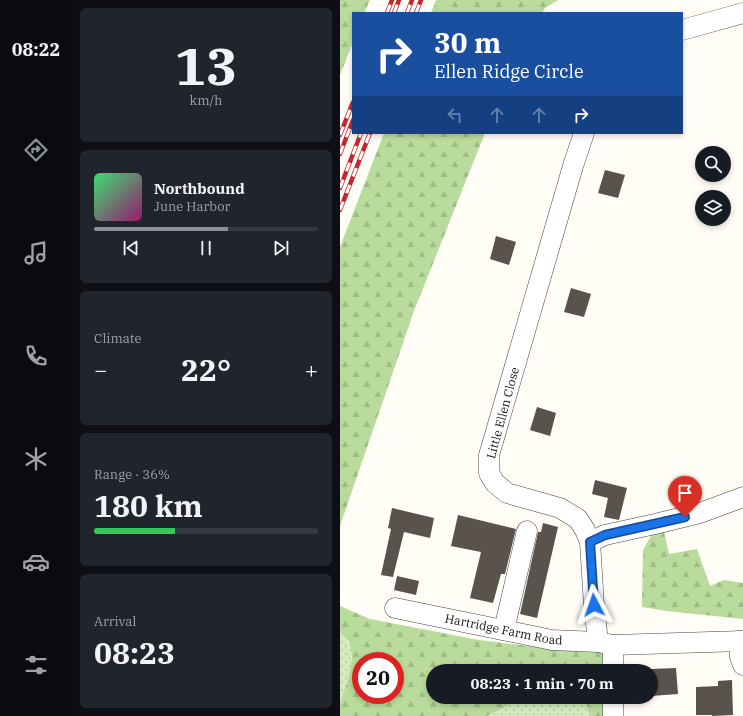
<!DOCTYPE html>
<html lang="en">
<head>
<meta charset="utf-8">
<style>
  body { margin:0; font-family:"IBM Plex Serif",serif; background:#20242c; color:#f1f3f6; height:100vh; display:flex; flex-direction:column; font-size:15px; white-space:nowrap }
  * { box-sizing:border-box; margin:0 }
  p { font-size:13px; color:#9ea1a6 }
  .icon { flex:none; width:22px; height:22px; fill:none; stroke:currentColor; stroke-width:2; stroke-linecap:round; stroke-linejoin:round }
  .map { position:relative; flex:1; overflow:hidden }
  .drawer { display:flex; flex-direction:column; gap:8px; padding:8px; background:#0d0f14; width:268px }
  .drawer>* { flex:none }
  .top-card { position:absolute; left:12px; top:12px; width:331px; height:122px; border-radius:0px; box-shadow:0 2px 6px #0003; background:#1a4fa0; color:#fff; overflow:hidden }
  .controls { position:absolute; left:355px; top:146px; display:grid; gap:8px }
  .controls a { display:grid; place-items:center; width:36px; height:36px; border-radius:50%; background:#171b24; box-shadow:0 2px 6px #0003; font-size:20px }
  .speed { position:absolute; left:12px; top:652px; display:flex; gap:8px; font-size:20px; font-weight:700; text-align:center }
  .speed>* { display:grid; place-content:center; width:52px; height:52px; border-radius:50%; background:#171b24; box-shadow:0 2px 6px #0003; line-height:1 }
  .speed .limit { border:6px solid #d22; background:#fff; color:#111 }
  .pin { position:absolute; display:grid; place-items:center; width:34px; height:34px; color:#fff; margin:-41px -17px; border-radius:50% 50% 50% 0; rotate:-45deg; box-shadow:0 0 4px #0007 }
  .pin .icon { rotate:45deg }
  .me { position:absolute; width:44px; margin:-22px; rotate:356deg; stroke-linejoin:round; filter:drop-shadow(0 0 3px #0008) }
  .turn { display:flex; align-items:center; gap:14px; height:84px; padding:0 16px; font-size:18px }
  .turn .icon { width:52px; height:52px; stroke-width:2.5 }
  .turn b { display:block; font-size:28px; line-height:34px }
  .lanes { display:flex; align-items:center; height:38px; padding:0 16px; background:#0003; justify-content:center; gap:20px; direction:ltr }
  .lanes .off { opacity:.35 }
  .big { font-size:30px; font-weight:800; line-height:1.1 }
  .drawer .tile { flex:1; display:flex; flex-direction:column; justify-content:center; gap:6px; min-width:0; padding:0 14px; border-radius:6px; background:#20242c }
  .drawer .dial { align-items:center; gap:0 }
  .dial b { font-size:52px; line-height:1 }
  .song { display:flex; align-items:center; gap:12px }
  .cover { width:48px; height:48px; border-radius:6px; background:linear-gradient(135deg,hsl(140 70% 55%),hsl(320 70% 35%)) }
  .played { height:4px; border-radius:2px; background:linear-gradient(90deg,#8c9099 60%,#363941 60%) }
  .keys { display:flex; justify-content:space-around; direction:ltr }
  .heat { display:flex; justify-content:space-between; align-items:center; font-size:22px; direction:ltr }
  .charge { height:6px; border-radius:3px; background:linear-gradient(90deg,#34c759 36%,#363941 0) }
  .trip { position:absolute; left:86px; top:664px; width:232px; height:40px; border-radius:20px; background:#171b24; box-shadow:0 2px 6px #0003; font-weight:800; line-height:40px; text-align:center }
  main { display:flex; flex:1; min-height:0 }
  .tabs { display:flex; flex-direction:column; width:72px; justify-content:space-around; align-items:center; background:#090b0e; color:#9ea1a6 }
  .tabs .icon { width:28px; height:28px }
  .tabs .active { color:#8c9099 }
  .tabs b { font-size:18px; color:#f1f3f6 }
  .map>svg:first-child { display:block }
  .green { fill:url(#green-dots) }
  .forest { fill:url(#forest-firs); fill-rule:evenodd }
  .building { fill:#5a524d }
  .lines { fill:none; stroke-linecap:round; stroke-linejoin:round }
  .minor-casing { stroke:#444; stroke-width:21 }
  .minor { stroke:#fff; stroke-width:20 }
  .rail-casing { stroke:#c4262e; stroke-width:4.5 }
  .rail { stroke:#fff; stroke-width:3; stroke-dasharray:9; stroke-linecap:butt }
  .route-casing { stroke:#114b97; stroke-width:10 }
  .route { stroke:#1a73e8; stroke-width:7 }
  .labels { text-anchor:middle; stroke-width:4; stroke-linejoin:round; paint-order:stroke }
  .street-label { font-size:12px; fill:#111; stroke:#fff }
</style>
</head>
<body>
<main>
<nav class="tabs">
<b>08:22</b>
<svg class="icon active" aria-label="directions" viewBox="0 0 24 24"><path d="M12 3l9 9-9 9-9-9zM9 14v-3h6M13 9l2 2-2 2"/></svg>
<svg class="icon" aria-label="music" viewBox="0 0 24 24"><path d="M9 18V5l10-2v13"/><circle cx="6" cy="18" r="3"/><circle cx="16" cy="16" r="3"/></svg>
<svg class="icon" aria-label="phone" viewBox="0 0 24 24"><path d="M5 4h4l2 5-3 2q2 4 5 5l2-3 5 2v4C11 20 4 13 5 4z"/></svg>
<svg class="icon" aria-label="climate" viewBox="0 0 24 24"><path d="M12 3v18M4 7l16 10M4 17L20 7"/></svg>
<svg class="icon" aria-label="car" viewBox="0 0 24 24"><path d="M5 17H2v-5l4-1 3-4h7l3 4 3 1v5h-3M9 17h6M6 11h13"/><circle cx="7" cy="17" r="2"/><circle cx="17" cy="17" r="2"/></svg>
<svg class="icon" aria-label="filters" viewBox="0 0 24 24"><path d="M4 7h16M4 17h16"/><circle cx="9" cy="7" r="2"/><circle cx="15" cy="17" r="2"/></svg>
</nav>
<section class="drawer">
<div class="tile dial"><b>13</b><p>km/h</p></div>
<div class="tile">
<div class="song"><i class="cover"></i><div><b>Northbound</b><p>June Harbor</p></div></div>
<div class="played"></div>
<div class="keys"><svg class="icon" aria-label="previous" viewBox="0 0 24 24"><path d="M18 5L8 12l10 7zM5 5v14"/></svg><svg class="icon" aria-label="pause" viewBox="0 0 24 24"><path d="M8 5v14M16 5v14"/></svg><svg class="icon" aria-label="next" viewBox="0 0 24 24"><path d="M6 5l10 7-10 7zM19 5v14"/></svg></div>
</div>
<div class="tile"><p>Climate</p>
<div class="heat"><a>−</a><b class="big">22°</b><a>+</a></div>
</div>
<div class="tile"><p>Range · 36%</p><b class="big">180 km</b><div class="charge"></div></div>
<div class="tile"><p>Arrival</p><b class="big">08:23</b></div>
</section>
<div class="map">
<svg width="403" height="716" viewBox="0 0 403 716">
  <defs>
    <pattern id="green-dots" width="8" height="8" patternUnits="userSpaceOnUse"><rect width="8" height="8" fill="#d5ebbd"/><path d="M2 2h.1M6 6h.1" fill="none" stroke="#b6c8a1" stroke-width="1.8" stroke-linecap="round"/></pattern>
    <pattern id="forest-firs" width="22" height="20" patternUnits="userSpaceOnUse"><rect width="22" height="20" fill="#b9dc9c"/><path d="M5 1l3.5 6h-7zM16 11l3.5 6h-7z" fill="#9ebc85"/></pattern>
  </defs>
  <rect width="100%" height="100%" fill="#fffdf5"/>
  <path class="green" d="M0 631C21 652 9 678 0 702Z
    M185 697H241L246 702 249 716H147Z"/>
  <path class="forest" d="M0 0H30L24 13H13V42L0 75Z
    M96 0H218L205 8 202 13H91Z
    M44 133H145L74 311 0 526V247Z
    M324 532 329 554 357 549 370 586 384 580 403 583V619L327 611 302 607 303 550 312 534Z
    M0 606 30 619 139 640 228 651 263 653 264 671H93V697H185L147 716H0V702L9 677 12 657 9 642 0 631ZM21 661H55V695H21Z
    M241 697H264V716H249L246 702Z"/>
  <path class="building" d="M265 170 285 175 278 198 258 193Z
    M156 236 176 242 169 265 150 259Z
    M231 288 251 294 244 317 224 312Z
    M197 407 216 413 210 436 190 430Z
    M255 480 287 488 279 520 264 517 268 498 252 494Z
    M52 508 94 518 90 538 64 532 53 577 41 575 51 529 48 528Z
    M118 515 176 529 165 574H161L153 603 130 598 141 552 111 546Z
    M203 523 218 527 197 618 180 614 198 532H201Z
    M57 576 79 581 76 595 54 590Z
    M336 668 338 694 311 696V669Z
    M392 680 393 715 372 716V715H356V687L378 686V681Z"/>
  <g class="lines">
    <defs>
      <g id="minor">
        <path d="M342 30 403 13"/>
        <path d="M244 133 233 166 152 445 149 455V473L155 483 167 493 220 508 238 519 245 530 250 542 254 605 258 642"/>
        <path d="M250 542 265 535 315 524 360 513 403 497"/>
        <path id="s1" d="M55 608 212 640 258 642 273 645 403 641"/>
        <path d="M164 630 187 531"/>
        <path d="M399 641 400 657 403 665"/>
        <path d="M273 645V671"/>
        <path d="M273 697V716"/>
      </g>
    </defs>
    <use href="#minor" class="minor-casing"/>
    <use href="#minor" class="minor"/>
    <defs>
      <path id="rail" d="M47 13 52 0
        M54 13 59 0
        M67 13 72 0
        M76 13 81 0
        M0 135 13 102
        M0 154 13 120
        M0 188 21 133
        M0 210 30 133"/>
    </defs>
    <use href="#rail" class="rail-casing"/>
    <use href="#rail" class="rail"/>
  </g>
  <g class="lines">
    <defs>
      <path id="route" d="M254 605 250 542 265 535 345 517"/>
    </defs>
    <use href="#route" class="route-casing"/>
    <use href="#route" class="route"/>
  </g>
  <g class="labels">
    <g class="street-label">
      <text transform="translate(163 413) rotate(-75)" y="4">Little Ellen Close</text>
      <text dy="4" stroke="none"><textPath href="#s1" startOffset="111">Hartridge Farm Road</textPath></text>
    </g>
  </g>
</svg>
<div class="controls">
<a><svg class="icon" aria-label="search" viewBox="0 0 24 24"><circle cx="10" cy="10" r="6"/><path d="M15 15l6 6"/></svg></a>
<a><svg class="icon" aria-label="layers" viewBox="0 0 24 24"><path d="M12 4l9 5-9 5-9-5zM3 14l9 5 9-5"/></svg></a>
</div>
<div class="speed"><div class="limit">20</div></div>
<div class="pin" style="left:345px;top:517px;background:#d93025"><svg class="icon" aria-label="arrive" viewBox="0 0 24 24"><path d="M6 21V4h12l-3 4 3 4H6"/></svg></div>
<svg class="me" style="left:254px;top:605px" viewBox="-20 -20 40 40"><path d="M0-17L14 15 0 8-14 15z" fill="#1a73e8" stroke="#fff" stroke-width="4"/></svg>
<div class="trip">08:23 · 1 min · 70 m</div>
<div class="top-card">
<div class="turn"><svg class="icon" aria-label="right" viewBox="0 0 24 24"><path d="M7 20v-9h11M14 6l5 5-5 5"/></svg><div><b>30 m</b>Ellen Ridge Circle</div></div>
<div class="lanes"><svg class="icon off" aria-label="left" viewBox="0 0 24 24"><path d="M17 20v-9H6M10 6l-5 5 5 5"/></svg><svg class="icon off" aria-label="ahead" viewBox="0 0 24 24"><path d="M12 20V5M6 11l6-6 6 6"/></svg><svg class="icon off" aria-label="ahead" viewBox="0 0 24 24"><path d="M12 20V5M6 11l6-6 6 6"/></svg><svg class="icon" aria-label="right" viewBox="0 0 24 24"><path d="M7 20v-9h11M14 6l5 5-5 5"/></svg></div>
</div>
</div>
</main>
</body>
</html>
